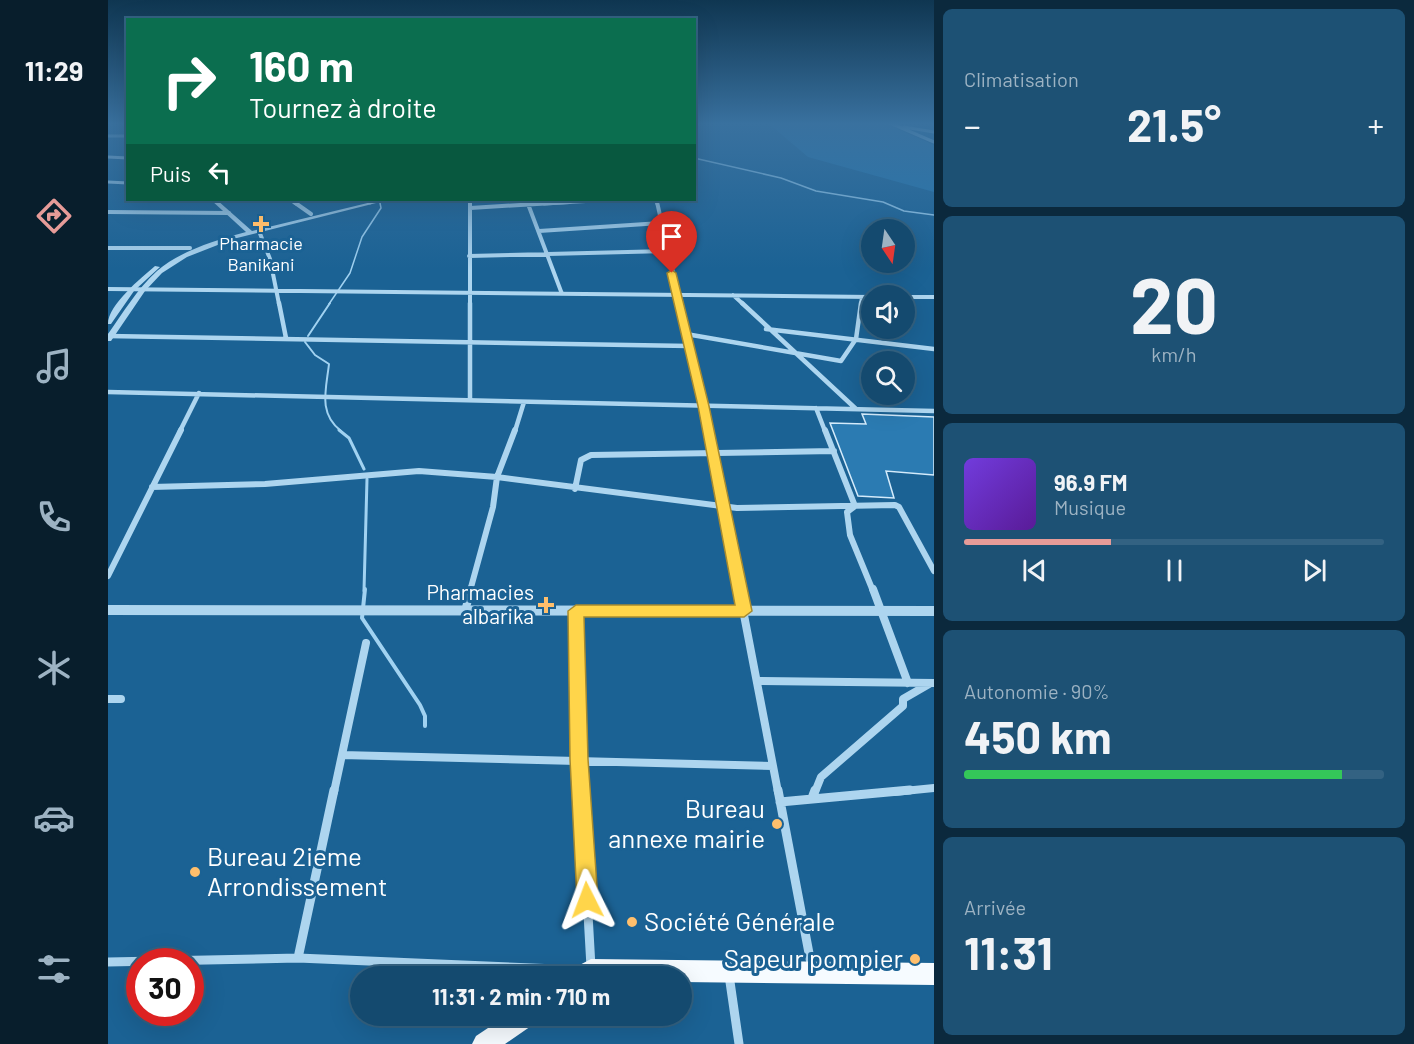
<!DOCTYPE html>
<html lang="fr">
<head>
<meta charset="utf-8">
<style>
  body { margin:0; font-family:Barlow,sans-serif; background:#1d5174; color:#f1f3f6; height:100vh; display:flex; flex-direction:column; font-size:22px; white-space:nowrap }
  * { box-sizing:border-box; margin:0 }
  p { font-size:20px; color:#9db3c3 }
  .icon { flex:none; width:33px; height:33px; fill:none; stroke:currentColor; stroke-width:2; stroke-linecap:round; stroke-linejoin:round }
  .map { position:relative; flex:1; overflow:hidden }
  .side { display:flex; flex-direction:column; gap:9px; padding:9px; background:#0b293d; width:480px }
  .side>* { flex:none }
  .banner { position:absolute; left:18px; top:18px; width:570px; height:183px; border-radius:0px; box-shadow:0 6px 24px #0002,0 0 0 2px #336282; background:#0b6e4f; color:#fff; overflow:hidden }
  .needle { width:39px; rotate:167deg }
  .controls { position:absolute; left:753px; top:219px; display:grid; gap:12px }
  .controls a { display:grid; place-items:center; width:54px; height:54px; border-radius:50%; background:#144a6f; box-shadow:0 6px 24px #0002,0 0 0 2px #336282; font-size:30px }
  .speed { position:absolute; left:18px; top:948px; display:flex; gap:12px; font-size:30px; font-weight:700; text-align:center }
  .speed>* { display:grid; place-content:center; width:78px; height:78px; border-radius:50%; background:#144a6f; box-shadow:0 6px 24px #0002,0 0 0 2px #336282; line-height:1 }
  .speed .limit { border:9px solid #d22; background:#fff; color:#111 }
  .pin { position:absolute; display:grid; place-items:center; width:51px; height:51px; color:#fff; margin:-62px -26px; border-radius:50% 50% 50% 0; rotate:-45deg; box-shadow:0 0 6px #0007 }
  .pin .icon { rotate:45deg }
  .me { position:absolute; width:66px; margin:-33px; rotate:357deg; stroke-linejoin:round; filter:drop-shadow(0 0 4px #0008) }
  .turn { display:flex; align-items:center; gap:21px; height:126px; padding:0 24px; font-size:27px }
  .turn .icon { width:78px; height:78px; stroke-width:2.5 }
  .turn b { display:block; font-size:42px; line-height:51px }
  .then { display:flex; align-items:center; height:57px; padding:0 24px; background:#0003; gap:12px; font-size:22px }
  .big { font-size:45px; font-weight:700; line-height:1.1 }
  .side .widget { flex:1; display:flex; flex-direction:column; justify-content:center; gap:9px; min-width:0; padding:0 21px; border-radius:9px; background:#1d5174 }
  .side .dial { align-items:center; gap:0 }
  .dial b { font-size:78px; line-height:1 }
  .song { display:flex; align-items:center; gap:18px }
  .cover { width:72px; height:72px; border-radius:9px; background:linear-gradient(135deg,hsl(260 70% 55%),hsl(270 70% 35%)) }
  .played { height:6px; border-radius:3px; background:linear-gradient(90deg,#e69b98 35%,#336282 35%) }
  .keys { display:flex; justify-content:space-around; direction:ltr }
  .heat { display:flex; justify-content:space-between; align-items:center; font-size:33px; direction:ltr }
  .charge { height:9px; border-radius:4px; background:linear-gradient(90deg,#34c759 90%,#336282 0) }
  .trip { position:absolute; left:242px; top:966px; width:342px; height:60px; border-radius:30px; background:#144a6f; box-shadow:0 6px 24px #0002,0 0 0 2px #336282; font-weight:700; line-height:60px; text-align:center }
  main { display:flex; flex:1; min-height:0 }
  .tab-bar { display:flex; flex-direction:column; width:108px; justify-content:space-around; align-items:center; background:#081e2c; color:#9db3c3 }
  .tab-bar .icon { width:42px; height:42px }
  .tab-bar .active { color:#e69b98 }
  .tab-bar b { font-size:27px; color:#f1f3f6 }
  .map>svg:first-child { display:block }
  .green { fill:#2476ad }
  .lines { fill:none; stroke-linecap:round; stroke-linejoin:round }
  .stream-far3 { stroke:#a1d2f1; stroke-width:1.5 }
  .stream-far2 { stroke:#a1d2f1; stroke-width:2 }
  .stream-far1 { stroke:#a1d2f1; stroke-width:3 }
  .stream { stroke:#a1d2f1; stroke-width:4 }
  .building { fill:#2b7bb2; stroke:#d4ebfb; stroke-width:1.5 }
  .minor-far5 { stroke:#add5ef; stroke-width:3 }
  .minor-far4 { stroke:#add5ef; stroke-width:4 }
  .minor-far3 { stroke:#add5ef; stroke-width:4.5 }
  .minor-far2 { stroke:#add5ef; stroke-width:6 }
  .minor-far1 { stroke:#add5ef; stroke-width:8 }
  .minor { stroke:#add5ef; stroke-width:9 }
  .tertiary { fill:#add5ef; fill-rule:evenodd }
  .primary { fill:#f6fbff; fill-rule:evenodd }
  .route { fill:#ffd54a; stroke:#a68a30; stroke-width:1.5 }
  .poi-dot { fill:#ffbf6c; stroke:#1b6294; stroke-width:2 }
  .labels { text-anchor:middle; stroke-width:6; stroke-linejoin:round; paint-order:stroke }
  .far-poi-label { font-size:18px; fill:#fff; stroke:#1b6294 }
  .poi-label { font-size:21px; fill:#fff; stroke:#1b6294; text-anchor:end }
  .near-poi-label { font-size:26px; fill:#fff; stroke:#1b6294; text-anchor:end }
</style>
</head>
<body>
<main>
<nav class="tab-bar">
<b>11:29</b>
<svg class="icon active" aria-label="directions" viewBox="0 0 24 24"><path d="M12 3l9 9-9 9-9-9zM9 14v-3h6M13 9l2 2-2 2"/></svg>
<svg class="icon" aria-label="music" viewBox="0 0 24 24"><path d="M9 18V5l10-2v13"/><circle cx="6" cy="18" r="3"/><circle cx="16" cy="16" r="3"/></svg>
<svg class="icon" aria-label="phone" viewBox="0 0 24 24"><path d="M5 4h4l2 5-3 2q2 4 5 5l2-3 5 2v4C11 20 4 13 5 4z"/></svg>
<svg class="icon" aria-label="climate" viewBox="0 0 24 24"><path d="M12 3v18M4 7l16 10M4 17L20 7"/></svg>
<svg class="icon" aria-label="car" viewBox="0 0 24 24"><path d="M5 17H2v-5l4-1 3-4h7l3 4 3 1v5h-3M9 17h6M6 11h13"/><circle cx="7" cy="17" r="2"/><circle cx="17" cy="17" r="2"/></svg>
<svg class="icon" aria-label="filters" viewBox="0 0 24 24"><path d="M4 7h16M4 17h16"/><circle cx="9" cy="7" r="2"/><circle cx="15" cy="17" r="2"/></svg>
</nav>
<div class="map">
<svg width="826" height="1044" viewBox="0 0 826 1044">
  <rect width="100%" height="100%" fill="#1b6294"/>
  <path class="green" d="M660 123H776L826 145V192L700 157Z"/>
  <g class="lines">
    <path class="stream-far3" d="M586 158 673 178 708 191 775 202 796 211 826 215
      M221 304 242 273 254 237 273 208 272 203"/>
    <path class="stream-far2" d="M200 336 222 303
      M197 342 207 355 221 364C218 390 210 413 233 431"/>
    <path class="stream-far1" d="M231 430 241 438 256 469
      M256 591 259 479"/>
    <path class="stream" d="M257 589 254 618 312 705 317 716V726"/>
  </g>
  <path class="building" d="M754 414 826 417V475L778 471 786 498 750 496 722 423 758 424Z"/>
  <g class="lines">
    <path class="minor-far5" d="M782 123 826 142
      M796 127 826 132
      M0 136H20
      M0 157 20 158
      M0 182 20 183
      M183 200 188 204
      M257 200 262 203
      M362 200V204
      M548 200 549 204
      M436 204 503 200"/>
    <path class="minor-far4" d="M186 202 203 214
      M362 202V304
      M549 202 572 304
      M420 204 454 294
      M362 208 462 202
      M0 212 121 213
      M151 231 162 259 171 304
      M431 231 553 223
      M0 248H82
      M361 256 559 251
      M0 289 764 297
      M625 295 635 304
      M796 297H826
      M753 304 754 297"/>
    <path class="minor-far3" d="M171 303 178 338
      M362 303V399
      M572 303 601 431
      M634 303 747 408
      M658 329 826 349
      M578 334 733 361 748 339 753 303
      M0 336 581 346
      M0 392 826 411
      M708 408 717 431
      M72 431 91 393
      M407 431 416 402"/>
    <path class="minor-far2" d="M601 430 631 591
      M717 430 747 506 739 512 742 535 765 591
      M44 487 157 484 311 471 389 477 629 508 787 505 791 507 826 571
      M467 489 473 460 483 455 726 451
      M0 576 73 430
      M362 591 385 507 389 477 407 430"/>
    <path class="minor-far1" d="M631 589 670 792
      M765 589 800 683
      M357 611 363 589
      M468 611 473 792
      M649 681 826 683
      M0 699H13
      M234 755 665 766
      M226 792 258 643
      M707 792 713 777 795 706V699L821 684
      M786 792 826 788"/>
    <path class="minor" d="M473 790 483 967
      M670 790 704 969
      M704 798 707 790
      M672 802 802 790
      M190 958 226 790
      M0 962 190 958 473 970
      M621 975 631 1044"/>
    <path class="tertiary" d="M17 123H20V125Z
      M103 200H109L144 231 272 200H280L125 239 79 257 54 273 37 291 3 341H0V334C15 313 29 289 49 271 72 251 108 240 138 232Z
      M47 266 52 267 26 291 3 324H0C0 305 33 278 47 266Z
      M0 605 826 606V616L0 615Z"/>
    <path class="primary" d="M483 959 826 963V985L573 982V976H463L466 968Z
      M398 1016H429L426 1024 397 1044H364L368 1036Z"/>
  </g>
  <linearGradient id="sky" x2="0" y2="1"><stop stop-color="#0f3651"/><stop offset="0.46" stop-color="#39719f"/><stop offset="1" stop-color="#39719f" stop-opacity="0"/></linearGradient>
  <rect width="826" height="269" fill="url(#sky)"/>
  <path class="route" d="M564 270 568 273 601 406 644 611 636 617H476L480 759 490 900 487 907 479 910 472 907 469 900 462 759 460 611 468 605H627L590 406 559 273Z"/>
  <g class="poi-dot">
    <path d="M150 215h6v6h6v6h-6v6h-6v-6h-6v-6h6z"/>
    <path d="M435 596h6v6h6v6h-6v6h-6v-6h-6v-6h6z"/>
    <circle cx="669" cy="824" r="6"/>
    <circle cx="87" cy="872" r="6"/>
    <circle cx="524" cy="922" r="6"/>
    <circle cx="807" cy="959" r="6"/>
  </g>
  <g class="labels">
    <g class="far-poi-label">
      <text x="153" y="250">Pharmacie<tspan x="153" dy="21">Banikani</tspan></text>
    </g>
    <g class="poi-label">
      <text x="426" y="600">Pharmacies<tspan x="426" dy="24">albarika</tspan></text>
    </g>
    <g class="near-poi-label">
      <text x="657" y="818">Bureau<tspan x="657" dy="30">annexe mairie</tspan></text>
      <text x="99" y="866" text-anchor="start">Bureau 2ieme<tspan x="99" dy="30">Arrondissement</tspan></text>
      <text x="536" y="931" text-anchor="start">Société Générale</text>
      <text x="795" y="968">Sapeur pompier</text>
    </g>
  </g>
</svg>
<div class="controls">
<a><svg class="needle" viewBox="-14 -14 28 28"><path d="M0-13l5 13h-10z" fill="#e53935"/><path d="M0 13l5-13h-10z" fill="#9db3c3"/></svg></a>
<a><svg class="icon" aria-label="sound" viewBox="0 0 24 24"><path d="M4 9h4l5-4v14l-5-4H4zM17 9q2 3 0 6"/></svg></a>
<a><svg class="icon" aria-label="search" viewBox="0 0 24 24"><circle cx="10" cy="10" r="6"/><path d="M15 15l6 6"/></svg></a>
</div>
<div class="speed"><div class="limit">30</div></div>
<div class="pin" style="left:564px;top:273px;background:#d93025"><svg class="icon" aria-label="arrive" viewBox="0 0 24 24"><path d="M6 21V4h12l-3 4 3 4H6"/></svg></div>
<svg class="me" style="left:479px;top:900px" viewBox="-20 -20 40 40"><path d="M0-17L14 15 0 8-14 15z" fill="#ffd54a" stroke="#fff" stroke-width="4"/></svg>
<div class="trip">11:31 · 2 min · 710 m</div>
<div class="banner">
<div class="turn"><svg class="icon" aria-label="right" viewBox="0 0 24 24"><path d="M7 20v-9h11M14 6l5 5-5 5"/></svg><div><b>160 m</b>Tournez à droite</div></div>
<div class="then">Puis<svg class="icon" aria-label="left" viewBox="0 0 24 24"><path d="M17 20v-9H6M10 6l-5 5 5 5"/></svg></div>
</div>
</div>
<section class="side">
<div class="widget"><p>Climatisation</p>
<div class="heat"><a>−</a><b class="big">21.5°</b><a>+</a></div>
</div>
<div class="widget dial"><b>20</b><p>km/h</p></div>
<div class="widget">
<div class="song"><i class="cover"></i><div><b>96.9 FM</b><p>Musique</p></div></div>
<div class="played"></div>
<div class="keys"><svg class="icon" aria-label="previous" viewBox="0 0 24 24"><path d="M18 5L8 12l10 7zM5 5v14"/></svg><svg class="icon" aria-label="pause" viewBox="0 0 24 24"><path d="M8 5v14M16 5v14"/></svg><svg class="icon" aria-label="next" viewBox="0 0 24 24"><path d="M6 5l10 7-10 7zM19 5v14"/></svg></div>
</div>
<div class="widget"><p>Autonomie · 90%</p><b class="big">450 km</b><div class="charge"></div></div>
<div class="widget"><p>Arrivée</p><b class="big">11:31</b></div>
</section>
</main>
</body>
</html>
